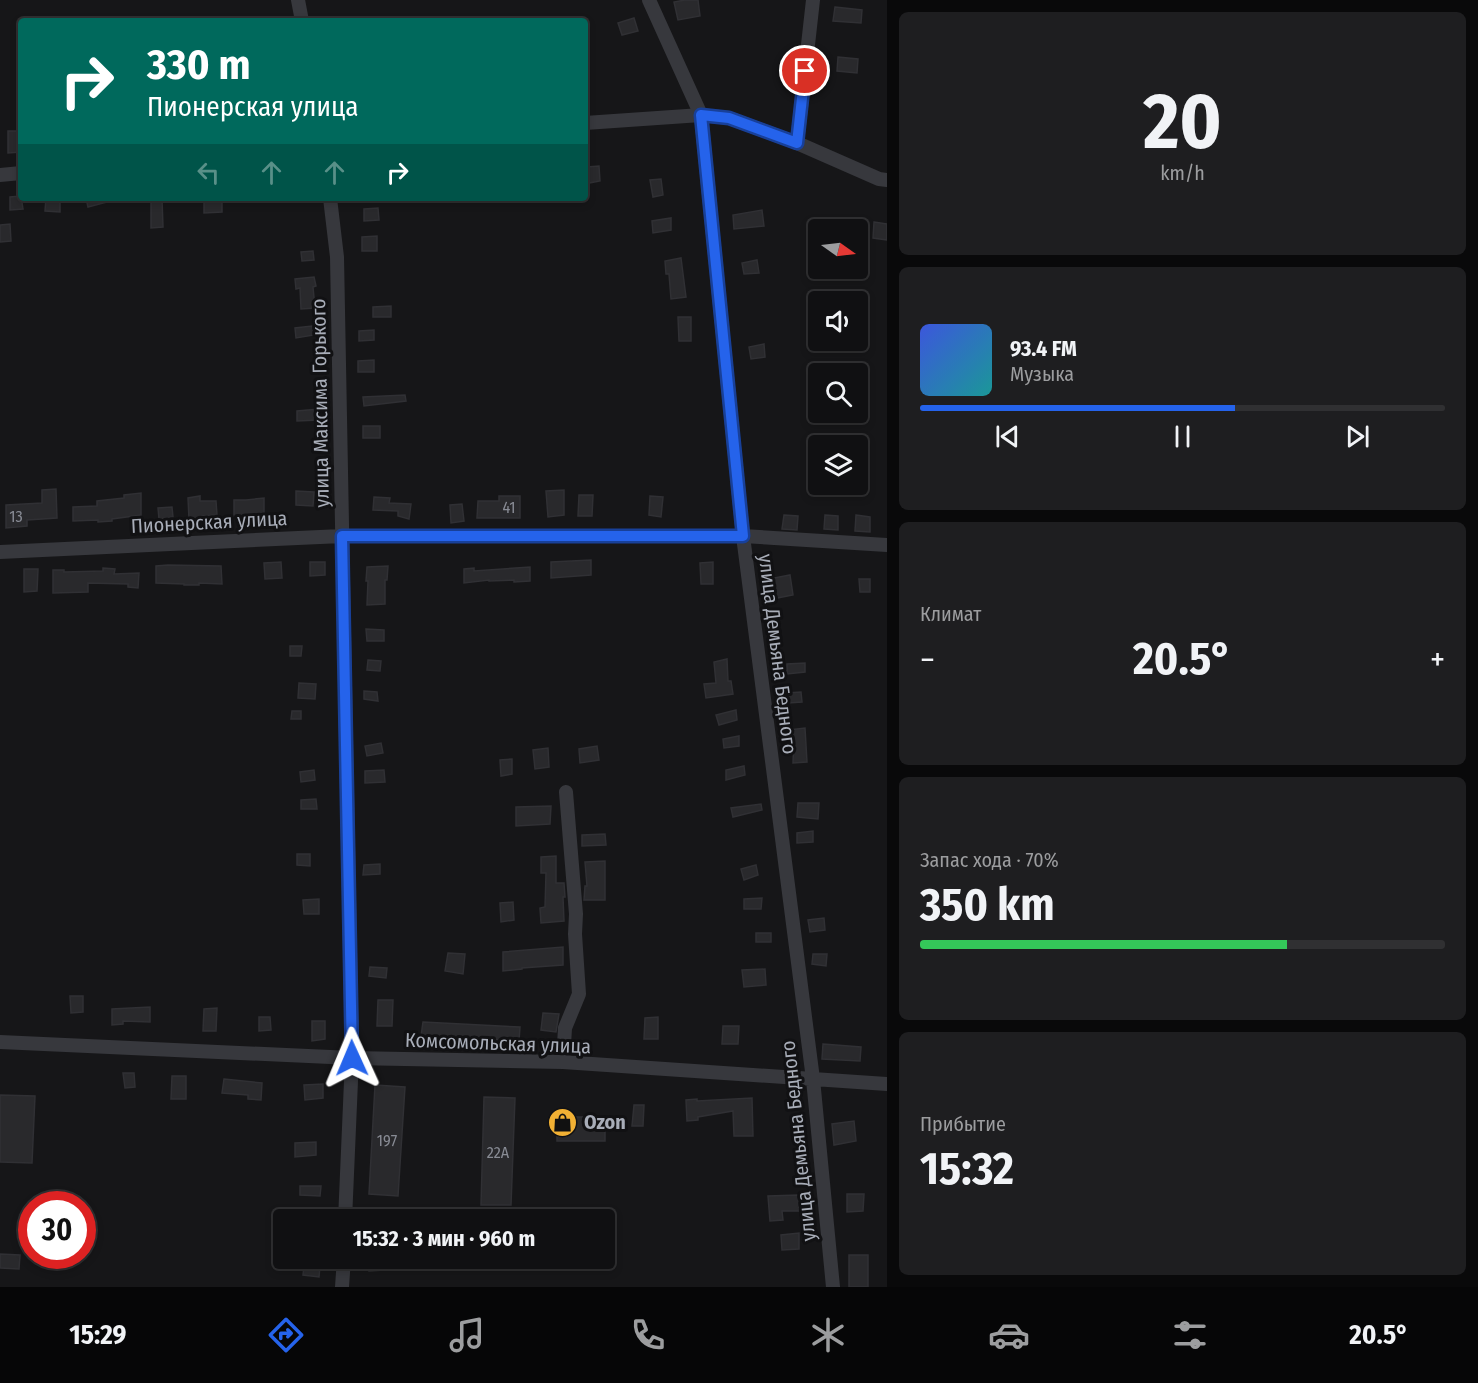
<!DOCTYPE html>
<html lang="ru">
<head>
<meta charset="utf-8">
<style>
  body { margin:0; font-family:"Fira Sans Condensed",sans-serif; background:#1e1e20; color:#f1f3f6; height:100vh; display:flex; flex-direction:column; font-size:22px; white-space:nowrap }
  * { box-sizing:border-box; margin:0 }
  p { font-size:20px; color:#9c9d9f }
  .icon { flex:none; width:33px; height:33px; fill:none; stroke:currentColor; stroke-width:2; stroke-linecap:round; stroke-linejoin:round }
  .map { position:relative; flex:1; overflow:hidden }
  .drawer { display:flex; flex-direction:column; gap:12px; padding:12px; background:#09090a; width:591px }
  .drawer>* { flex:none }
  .banner { position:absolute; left:18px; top:18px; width:570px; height:183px; border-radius:6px; box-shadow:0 3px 9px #0003,0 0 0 2px #303032; background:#00695c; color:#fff; overflow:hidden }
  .needle { width:39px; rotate:104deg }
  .tools { position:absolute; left:808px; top:219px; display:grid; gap:12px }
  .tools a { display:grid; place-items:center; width:60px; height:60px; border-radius:6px; background:#101012; box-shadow:0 3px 9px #0003,0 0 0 2px #303032; font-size:30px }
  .speed { position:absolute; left:18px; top:1191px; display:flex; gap:12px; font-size:30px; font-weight:700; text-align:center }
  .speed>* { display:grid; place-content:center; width:78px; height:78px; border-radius:50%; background:#101012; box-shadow:0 3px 9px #0003,0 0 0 2px #303032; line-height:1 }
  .speed .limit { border:9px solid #d22; background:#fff; color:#111 }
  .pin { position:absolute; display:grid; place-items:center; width:51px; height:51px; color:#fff; margin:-26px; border:3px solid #fff; border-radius:50%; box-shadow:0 2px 6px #0007 }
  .me { position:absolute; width:66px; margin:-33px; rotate:359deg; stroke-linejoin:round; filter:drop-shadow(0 0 4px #0008) }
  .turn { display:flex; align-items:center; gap:21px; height:126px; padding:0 30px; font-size:27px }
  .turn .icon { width:78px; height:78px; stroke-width:2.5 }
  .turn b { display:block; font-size:42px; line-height:51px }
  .lanes { display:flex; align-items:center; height:57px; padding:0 30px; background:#0003; justify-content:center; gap:30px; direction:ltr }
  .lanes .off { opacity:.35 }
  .big { font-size:45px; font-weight:700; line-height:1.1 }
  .drawer .widget { flex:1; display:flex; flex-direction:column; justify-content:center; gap:9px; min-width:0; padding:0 21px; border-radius:9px; background:#1e1e20 }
  .drawer .dial { align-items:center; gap:0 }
  .dial b { font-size:78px; line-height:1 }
  .song { display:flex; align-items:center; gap:18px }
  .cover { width:72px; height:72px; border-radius:9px; background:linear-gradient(135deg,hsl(230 70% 55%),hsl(180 70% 35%)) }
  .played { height:6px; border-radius:3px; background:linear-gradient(90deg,#2563eb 60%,#303032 60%) }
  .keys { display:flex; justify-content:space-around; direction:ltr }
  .heat { display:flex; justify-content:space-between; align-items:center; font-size:33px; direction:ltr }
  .charge { height:9px; border-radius:4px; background:linear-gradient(90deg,#34c759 70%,#303032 0) }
  .trip { position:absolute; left:273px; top:1209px; width:342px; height:60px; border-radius:6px; background:#101012; box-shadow:0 3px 9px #0003,0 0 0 2px #303032; font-weight:700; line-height:60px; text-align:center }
  .tab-bar { display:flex; height:96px; justify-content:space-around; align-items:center; background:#060607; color:#9c9d9f }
  .tab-bar .icon { width:42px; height:42px }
  .tab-bar .active { color:#2563eb }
  .tab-bar b { font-size:27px; color:#f1f3f6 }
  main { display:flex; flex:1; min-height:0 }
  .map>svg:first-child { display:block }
  .building { fill:#29292c; stroke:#303034; stroke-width:1.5 }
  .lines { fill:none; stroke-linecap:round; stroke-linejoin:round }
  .minor { stroke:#37383d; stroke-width:14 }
  .route-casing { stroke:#184099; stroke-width:15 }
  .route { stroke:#2563eb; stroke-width:10 }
  .labels { text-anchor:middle; stroke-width:6; stroke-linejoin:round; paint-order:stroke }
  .number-label { font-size:16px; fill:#888b94 }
  .street-label { font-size:20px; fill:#a8adb8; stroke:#111113 }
  .poi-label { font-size:20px; font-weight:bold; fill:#a8adb8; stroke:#111113; text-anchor:start }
</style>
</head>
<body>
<main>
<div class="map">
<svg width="887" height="1287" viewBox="0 0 887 1287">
  <rect width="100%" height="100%" fill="#161618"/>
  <path class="building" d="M685 0H698L700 16 678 20 674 2Z
    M835 7 862 10 861 23 833 21Z
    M634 18 638 31 622 35 618 23Z
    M838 57 858 59 857 73 837 71Z
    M8 131H21V152L8 153Z
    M599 166 600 181 589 183 587 167Z
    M661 179 663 195 653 197 650 180Z
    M21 196 23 209 10 210V197Z
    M46 198H60V212L45 211Z
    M86 198H111V201L88 207Z
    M151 198H162L163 227 151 228Z
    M204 198H222V212L204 213Z
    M378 208 379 220 364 221V209Z
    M762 210 764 226 734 229 733 215Z
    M671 218V230L653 233 652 221Z
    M874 222 887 224V240L873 238Z
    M10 224 11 241 0 242V225Z
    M377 236V251H362V237Z
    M313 251 314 260 302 261 301 252Z
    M681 258 686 297 671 299 669 274H666L665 261Z
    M757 260 759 273 744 274 742 263Z
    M314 277 316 286 313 287 315 308 301 309 300 288 296 289 295 279Z
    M391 306V317H373V307Z
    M678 317H691V341H679Z
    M312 326 314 335 296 338 295 328Z
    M374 330V340L359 341V331Z
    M764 344 765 357 751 359 749 347Z
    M374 360V372H358V361Z
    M405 395 406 401 364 406 363 397Z
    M319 409V420L297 421V411Z
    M363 426H380V438H363Z
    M56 489 57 518 27 520V526L6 528V505L42 503V490Z
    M564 490V515L548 517 546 491Z
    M296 491 314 492 313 506 296 505Z
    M141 493V515L112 519V521L98 522V520L73 521V507L97 506V501L124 498V495Z
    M579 495H593L592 516H578Z
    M200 496V501H216L217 515 201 516V519H189L188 498Z
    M499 496H520V518H477L478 501H499Z
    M650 496 663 497 661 517 649 515Z
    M374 497 390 498 389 503 411 504 409 519 398 516V511L373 510Z
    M264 498V516L244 517 234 516V500H246Z
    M462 504 464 521 451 523 450 505Z
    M172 507 173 517 159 519 158 508Z
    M784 515 798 516 797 530 782 529Z
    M825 515 838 516V530L824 529Z
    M856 515 870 517V532L855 531Z
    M591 560V575L551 578V562Z
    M281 562 282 578 265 579 264 563Z
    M310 562H325V575L310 576Z
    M713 562V584H701L700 563Z
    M168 565 221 566 222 584 199 583V585H184V584L156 583V566Z
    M388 566 387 580H385V604L367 605 368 581H366L367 567Z
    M530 567V581L514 582V580L489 581V580L464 583V569L474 568V571Z
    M103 568 115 569 114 574 139 573 138 588 128 587V584L88 583V592L53 593V570H64V572L103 571Z
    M24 569H38L37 591 24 592Z
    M790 575 793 595 777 598 774 578Z
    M859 579H870V592H860Z
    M366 629 384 630V641H367Z
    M290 646H302L301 656H290Z
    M727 659 728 681H731L733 694 706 698 704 684 716 683 714 662Z
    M368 660 381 661 380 671 367 670Z
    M805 663V672L787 674V664Z
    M299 683 316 684 315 699 298 698Z
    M364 691 377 692 378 701 364 699Z
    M801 692 802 702 788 703 786 693Z
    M736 710 737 720 719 725 716 715Z
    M292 711H301V719H291Z
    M805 728 807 762 793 763 794 739 790 740 789 730Z
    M739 736V746L724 748 723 739Z
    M381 743 383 753 367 756 365 746Z
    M597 746 599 760 580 763 579 749Z
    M548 748 549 767 535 769 533 750Z
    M512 759V774L501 776 500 760Z
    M744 766 745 775 726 780V770Z
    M314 770 315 780 301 782 300 772Z
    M384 770 385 782 365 783V771Z
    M316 799 317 809H301V800Z
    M798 803H819L818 819 797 817Z
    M761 804 762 810 733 817 731 808Z
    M551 806 550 824 516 826V807Z
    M813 831V842L797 843V833Z
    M605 834 606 845 582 846V835Z
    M297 854H310V866L297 865Z
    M556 856V883H564L565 897H563L564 921 541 923 540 908 545 907 546 873H541V857Z
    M605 861V900H584L585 886H587L585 862Z
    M380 864V874L363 875 364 865Z
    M756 865 758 875 744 880 741 869Z
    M762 898 761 909H744V899Z
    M319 899V914H304L303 900Z
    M513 902 514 920 501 922 500 903Z
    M824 918 825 930 810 932 808 920Z
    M756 933H771V942H756Z
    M563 947V965L522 968V969L503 971V952Z
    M448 953 465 954 463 974 445 971Z
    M813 954H827L826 966 812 964Z
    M370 967 387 968 386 978 369 976Z
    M765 969 766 985 744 987 742 970Z
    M70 996H83V1012L71 1013Z
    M378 1000H393L392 1026H377Z
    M150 1007V1022L123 1021V1024L112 1025V1009Z
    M217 1008 216 1031H203L204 1009Z
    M543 1013 559 1014 556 1032 541 1030Z
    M259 1017H270L271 1030 259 1031Z
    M658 1017V1039H644L645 1018Z
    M312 1021H325V1039L312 1041Z
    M423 1022 520 1027 519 1041 421 1036Z
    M723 1026H739L738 1044H722Z
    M823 1044 861 1047 860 1061 822 1059Z
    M123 1073H134L135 1087 125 1088Z
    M172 1076H186V1099H171Z
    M224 1079 262 1083 261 1100 248 1099V1095L222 1093Z
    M323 1084V1098L305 1100 304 1085Z
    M375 1085 405 1087 398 1196 369 1194Z
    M0 1095 35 1096 32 1163 0 1162Z
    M484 1097 515 1098 511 1205H481Z
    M752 1098 753 1136H734L733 1111 698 1117V1120L687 1121 686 1100 697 1099V1101Z
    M634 1105H644L643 1126H632Z
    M557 1117H605V1141H557Z
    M854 1121 856 1141 834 1145 832 1124Z
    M316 1142V1155L295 1157V1143Z
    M300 1186H321L320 1196 300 1195Z
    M847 1194H864L863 1211 847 1212Z
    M798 1195 799 1211H782L783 1220 770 1221 768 1196Z
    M799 1233V1249L782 1250 781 1235Z
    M0 1254 20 1255 19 1269 0 1268Z
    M849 1255H868V1287H849Z
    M375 1258H384V1270L369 1271 368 1259Z
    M304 1266H320L319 1277 303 1275Z"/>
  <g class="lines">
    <path class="minor" d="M298 0 302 21
      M649 0 701 115 743 536 813 1079 833 1287
      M585 123 701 115 729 118 797 143 879 179 887 180
      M797 143 813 0
      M0 175 21 173
      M330 198 337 257 352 1058 345 1220
      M0 552 342 536H743L887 545
      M0 1042 352 1058 563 1062 887 1084
      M563 1062 565 1028 579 994 575 934 576 914 566 792
      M342 1287 344 1258"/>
  </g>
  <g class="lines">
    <defs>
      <path id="route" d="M352 1058 342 536H743L701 115 729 118 797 143 805 71"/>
    </defs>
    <use href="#route" class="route-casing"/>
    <use href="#route" class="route"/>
  </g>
  <defs>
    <symbol id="shop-disc" viewBox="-11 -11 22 22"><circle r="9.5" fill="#f2b134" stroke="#111113"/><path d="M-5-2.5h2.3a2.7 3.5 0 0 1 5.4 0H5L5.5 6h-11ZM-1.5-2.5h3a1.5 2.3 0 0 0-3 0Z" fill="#111"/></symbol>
  </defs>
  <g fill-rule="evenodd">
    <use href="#shop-disc" x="546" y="1106" width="33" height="33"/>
  </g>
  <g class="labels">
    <g class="number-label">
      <text x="509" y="513">41</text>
      <text x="16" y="522">13</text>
      <text x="387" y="1146">197</text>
      <text x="498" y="1158">22А</text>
    </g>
    <g class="street-label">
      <text transform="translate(320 403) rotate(-91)" y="7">улица Максима Горького</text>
      <text transform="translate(209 522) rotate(-3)" y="7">Пионерская улица</text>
      <text transform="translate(778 654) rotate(83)" y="7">улица Демьяна Бедного</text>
      <text transform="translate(498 1043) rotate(2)" y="7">Комсомольская улица</text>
      <text transform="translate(798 1141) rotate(-96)" y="7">улица Демьяна Бедного</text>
    </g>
    <g class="poi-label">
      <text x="584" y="1129">Ozon</text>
    </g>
  </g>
</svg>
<div class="tools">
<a><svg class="needle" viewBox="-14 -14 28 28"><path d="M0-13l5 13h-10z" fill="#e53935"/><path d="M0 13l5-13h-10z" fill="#9c9d9f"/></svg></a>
<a><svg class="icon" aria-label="sound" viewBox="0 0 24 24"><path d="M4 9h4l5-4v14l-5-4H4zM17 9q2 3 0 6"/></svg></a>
<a><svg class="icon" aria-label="search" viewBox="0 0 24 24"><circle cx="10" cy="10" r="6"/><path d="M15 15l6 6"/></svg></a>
<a><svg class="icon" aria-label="layers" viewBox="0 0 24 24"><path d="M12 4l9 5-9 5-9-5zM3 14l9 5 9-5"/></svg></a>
</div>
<div class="speed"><div class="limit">30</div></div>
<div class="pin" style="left:805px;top:71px;background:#d93025"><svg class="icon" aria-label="arrive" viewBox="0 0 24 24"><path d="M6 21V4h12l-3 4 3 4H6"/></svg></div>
<svg class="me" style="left:352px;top:1058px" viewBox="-20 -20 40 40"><path d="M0-17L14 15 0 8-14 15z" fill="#2563eb" stroke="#fff" stroke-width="4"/></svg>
<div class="trip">15:32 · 3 мин · 960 m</div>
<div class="banner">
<div class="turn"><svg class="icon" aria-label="right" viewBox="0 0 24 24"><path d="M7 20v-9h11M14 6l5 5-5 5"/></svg><div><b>330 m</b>Пионерская улица</div></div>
<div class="lanes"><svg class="icon off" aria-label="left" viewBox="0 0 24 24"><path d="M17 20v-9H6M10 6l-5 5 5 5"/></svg><svg class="icon off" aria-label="ahead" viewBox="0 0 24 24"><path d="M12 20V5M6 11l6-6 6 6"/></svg><svg class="icon off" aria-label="ahead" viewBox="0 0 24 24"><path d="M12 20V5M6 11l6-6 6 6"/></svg><svg class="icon" aria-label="right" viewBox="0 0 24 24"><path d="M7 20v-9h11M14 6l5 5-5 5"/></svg></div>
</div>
</div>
<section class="drawer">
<div class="widget dial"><b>20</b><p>km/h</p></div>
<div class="widget">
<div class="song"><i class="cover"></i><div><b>93.4 FM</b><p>Музыка</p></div></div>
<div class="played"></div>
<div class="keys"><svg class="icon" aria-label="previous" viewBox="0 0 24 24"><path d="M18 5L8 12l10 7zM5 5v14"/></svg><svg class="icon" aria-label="pause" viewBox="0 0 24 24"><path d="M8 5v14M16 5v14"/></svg><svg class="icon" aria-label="next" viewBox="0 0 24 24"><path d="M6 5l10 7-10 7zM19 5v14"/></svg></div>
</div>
<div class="widget"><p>Климат</p>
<div class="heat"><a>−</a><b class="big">20.5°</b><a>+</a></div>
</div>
<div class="widget"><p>Запас хода · 70%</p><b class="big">350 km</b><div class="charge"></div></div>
<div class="widget"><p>Прибытие</p><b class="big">15:32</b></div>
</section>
</main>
<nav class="tab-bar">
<b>15:29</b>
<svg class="icon active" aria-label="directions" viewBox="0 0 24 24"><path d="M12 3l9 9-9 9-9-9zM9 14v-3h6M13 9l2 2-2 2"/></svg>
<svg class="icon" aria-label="music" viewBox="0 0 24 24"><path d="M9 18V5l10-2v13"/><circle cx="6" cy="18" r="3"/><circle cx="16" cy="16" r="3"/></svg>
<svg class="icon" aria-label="phone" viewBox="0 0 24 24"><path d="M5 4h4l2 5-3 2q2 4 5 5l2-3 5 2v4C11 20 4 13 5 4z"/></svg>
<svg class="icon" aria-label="climate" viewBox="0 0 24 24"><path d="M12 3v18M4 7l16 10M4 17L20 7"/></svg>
<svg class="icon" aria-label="car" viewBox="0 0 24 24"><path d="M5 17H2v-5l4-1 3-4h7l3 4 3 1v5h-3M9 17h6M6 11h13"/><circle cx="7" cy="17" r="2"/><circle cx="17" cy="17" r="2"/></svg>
<svg class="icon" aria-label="filters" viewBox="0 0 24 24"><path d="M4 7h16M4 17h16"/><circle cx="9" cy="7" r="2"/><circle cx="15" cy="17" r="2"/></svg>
<b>20.5°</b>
</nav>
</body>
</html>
